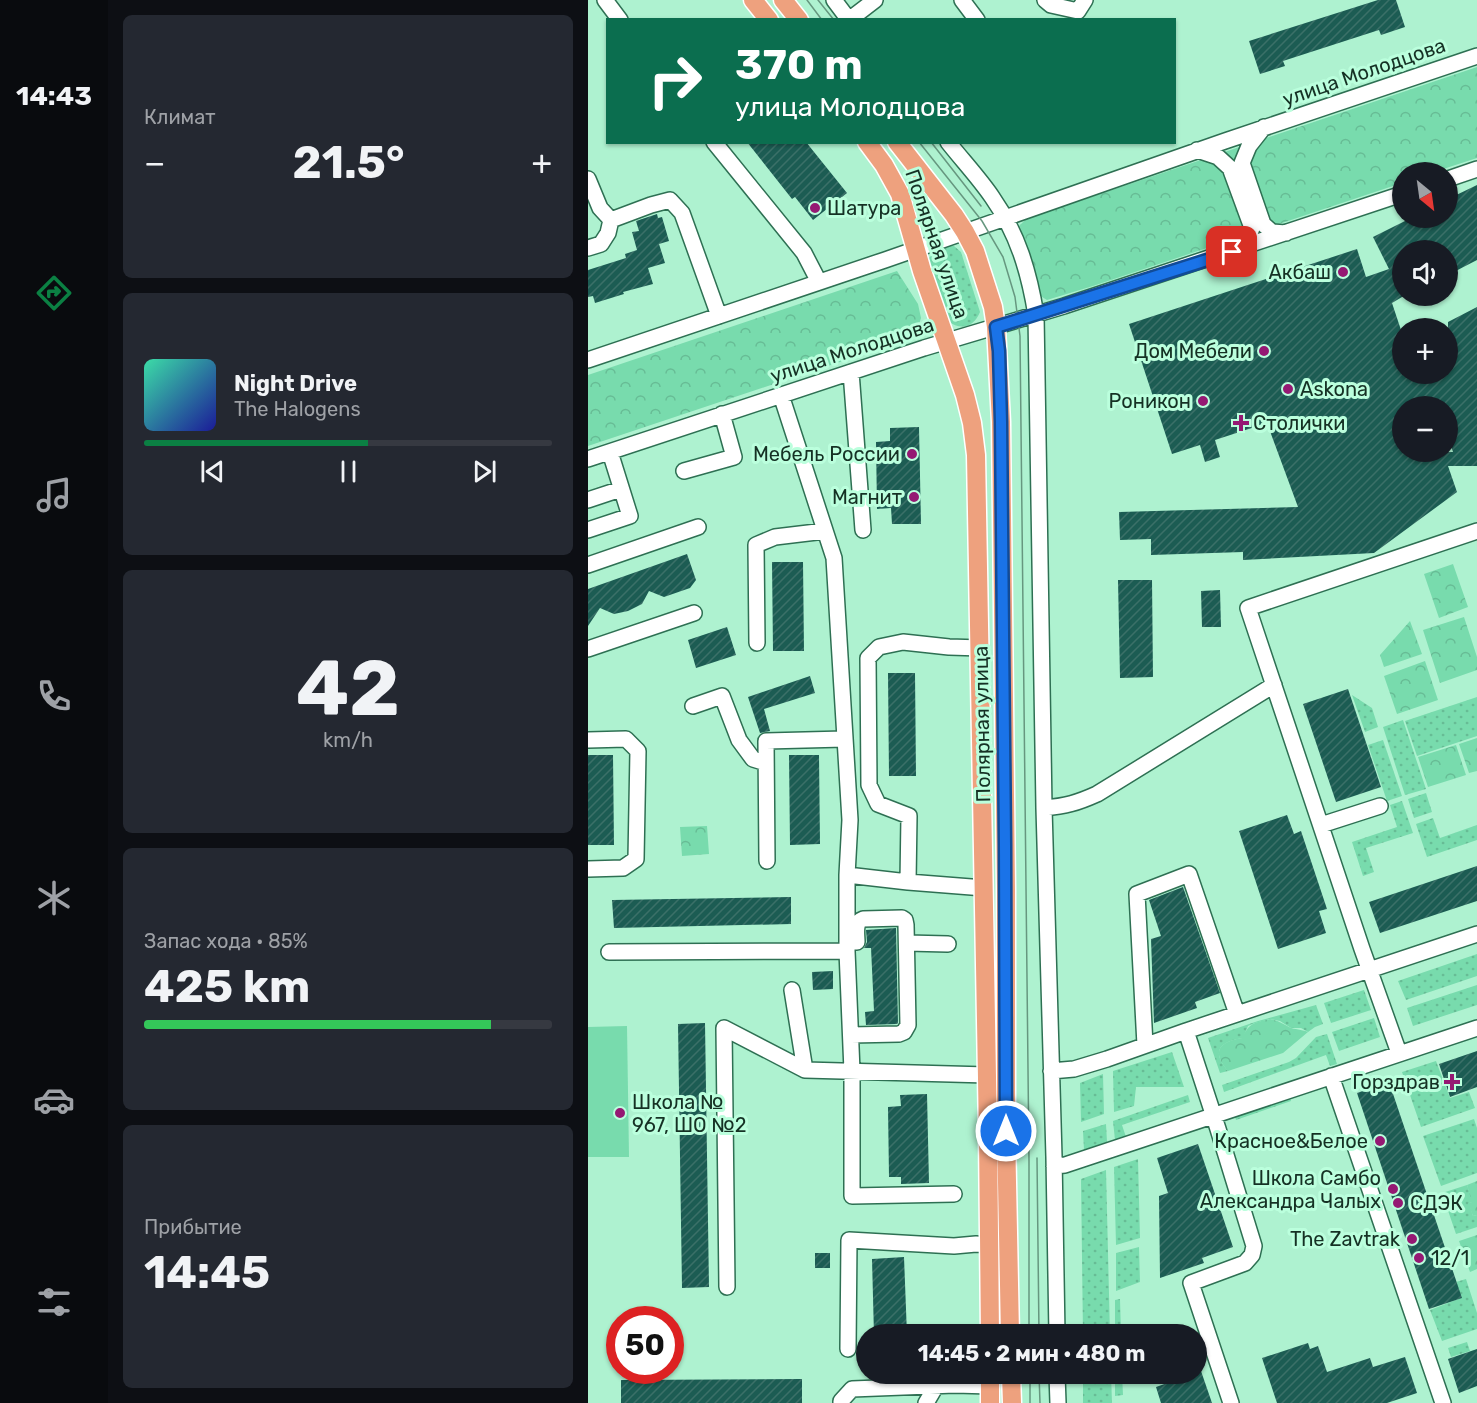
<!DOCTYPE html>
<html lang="ru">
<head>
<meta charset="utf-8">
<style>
  body { margin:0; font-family:Rubik,sans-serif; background:#242831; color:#f1f3f6; height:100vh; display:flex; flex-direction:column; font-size:22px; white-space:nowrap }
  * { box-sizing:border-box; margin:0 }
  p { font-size:20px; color:#9ea1a6 }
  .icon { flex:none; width:33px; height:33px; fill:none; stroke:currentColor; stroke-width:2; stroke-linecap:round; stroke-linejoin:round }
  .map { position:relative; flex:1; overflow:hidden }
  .panel { display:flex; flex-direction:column; gap:15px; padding:15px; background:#0d0f14; width:480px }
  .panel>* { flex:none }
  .top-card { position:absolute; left:18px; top:18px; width:570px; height:126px; border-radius:0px; box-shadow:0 2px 4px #0004; background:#0b6e4f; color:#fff; overflow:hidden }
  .needle { width:39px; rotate:151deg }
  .controls { position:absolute; left:804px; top:162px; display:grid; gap:12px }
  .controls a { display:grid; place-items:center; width:66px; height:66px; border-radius:50%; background:#171b24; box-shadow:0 2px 4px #0004; font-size:30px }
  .speed { position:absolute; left:18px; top:1306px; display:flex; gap:12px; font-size:30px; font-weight:700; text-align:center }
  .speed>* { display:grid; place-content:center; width:78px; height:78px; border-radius:50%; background:#171b24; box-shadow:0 2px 4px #0004; line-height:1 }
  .speed .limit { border:9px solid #d22; background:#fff; color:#111 }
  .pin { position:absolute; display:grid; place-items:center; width:51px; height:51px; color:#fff; margin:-26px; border-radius:12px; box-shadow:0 3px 9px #0006 }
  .me { position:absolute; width:66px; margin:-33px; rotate:0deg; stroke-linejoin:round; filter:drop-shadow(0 0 4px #0008) }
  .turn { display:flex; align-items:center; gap:21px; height:126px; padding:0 30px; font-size:27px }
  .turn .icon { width:78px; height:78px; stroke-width:2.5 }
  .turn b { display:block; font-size:42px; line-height:51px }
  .big { font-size:45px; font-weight:700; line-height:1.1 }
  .panel .tile { flex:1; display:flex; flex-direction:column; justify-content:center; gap:9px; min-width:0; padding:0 21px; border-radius:9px; background:#242831 }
  .panel .dial { align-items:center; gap:0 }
  .dial b { font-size:78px; line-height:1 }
  .song { display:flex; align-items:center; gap:18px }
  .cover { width:72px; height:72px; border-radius:9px; background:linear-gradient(135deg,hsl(160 70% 55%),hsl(240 70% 35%)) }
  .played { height:6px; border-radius:3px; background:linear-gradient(90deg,#0b8043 55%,#363941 55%) }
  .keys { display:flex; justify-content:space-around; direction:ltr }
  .heat { display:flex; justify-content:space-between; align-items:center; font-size:33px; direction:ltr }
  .charge { height:9px; border-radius:4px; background:linear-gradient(90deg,#34c759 85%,#363941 0) }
  .trip { position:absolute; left:268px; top:1324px; width:351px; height:60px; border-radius:30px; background:#171b24; box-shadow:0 2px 4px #0004; font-weight:700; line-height:60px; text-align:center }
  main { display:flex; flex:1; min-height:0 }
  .tab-bar { display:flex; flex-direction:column; width:108px; justify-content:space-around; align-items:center; background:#090b0e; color:#9ea1a6 }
  .tab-bar .icon { width:42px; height:42px }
  .tab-bar .on { color:#0b8043 }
  .tab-bar b { font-size:27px; color:#f1f3f6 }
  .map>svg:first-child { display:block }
  .grass { fill:url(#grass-dots) }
  .park { fill:url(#park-crowns) }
  .pitch { fill:#78dbad }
  .building { fill:url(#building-hatch); fill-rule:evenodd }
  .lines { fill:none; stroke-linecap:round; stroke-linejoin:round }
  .minor-casing { stroke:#2e7053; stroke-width:18 }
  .major-casing { stroke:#fff; stroke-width:21 }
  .minor { stroke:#fff; stroke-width:15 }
  .major { stroke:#eea17e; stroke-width:18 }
  .tram { stroke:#66977f; stroke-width:1.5 }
  .route-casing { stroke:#114b97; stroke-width:15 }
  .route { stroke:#1a73e8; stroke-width:10 }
  .poi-dot { fill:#951973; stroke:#bfd; stroke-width:2 }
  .labels { text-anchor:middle; stroke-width:6; stroke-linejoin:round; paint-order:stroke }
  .street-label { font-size:20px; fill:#153124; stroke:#bfd }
  .poi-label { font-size:20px; fill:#153124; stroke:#bfd; text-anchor:end }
</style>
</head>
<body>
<main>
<nav class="tab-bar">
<b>14:43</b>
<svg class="icon on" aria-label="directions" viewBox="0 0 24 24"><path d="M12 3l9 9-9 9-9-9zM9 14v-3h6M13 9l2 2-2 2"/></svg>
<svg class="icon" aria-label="music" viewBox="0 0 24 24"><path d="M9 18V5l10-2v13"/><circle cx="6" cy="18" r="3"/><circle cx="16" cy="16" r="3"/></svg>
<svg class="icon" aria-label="phone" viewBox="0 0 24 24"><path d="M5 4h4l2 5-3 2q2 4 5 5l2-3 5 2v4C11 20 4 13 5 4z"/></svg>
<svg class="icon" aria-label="climate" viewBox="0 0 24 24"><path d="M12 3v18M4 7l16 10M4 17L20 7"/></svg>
<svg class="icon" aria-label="car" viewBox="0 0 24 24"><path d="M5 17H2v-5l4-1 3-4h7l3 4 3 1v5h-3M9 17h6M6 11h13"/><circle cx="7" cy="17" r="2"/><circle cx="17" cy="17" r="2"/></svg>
<svg class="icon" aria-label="filters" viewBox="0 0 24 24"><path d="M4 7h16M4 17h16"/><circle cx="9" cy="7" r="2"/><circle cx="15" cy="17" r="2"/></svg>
</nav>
<section class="panel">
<div class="tile"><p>Климат</p>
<div class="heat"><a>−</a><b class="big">21.5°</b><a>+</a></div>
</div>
<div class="tile">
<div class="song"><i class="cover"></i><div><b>Night Drive</b><p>The Halogens</p></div></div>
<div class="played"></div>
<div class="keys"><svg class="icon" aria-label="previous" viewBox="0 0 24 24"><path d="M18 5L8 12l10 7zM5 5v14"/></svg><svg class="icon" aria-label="pause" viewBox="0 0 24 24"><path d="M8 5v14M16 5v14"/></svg><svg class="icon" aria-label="next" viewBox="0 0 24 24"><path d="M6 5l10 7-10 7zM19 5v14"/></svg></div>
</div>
<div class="tile dial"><b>42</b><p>km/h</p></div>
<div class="tile"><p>Запас хода · 85%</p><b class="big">425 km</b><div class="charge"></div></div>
<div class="tile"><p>Прибытие</p><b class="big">14:45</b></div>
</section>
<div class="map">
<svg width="889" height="1403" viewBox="0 0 889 1403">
  <defs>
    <pattern id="grass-dots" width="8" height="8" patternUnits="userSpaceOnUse" patternTransform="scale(1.5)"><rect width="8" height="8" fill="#78dbad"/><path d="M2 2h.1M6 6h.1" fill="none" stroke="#67bc95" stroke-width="1.8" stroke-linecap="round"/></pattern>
    <pattern id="park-crowns" width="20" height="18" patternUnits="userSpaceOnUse" patternTransform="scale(1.5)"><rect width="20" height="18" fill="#78dbad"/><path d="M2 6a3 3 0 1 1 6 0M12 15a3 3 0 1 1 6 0" fill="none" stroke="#67bc95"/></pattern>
    <pattern id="building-hatch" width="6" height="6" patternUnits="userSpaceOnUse" patternTransform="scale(1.5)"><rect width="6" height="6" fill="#1c5c53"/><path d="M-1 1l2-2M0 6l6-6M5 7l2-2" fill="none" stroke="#3b7068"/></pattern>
  </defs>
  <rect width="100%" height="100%" fill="#aef2d0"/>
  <path class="grass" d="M358 246H366L373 252 392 312C386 327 373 331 360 321L341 264V258L348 251Z
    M764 695 784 708 790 727 777 732Z
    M889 697V736L829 756 817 721Z
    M815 720 838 789 817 795 795 727Z
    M795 740 814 796 799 801 780 745Z
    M838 793 844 812 826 818 820 799Z
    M814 801 825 833 778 848 786 872 775 876 764 842 809 827 802 805Z
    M845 818 852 838 889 825V840L839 857 828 824Z
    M889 954V976L818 1000 810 981Z
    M889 985V1005L825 1026 819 1008Z
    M776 990 783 1010 743 1023 736 1003Z
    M728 1005 735 1024 727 1027 720 1032 713 1028H703L692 1021 682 1019 667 1023 660 1026 655 1038C631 1042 623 1051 640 1071L632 1073 620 1038 670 1021Z
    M786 1018 792 1037 751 1051 744 1032Z
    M739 1034 749 1064 742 1066 738 1055 636 1092 634 1085 701 1062 708 1058 728 1037Z
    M584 1052 596 1087H548L546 1106 526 1112 525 1071Z
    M848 1061 862 1098 881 1092 887 1108 833 1127 814 1072Z
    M515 1074 516 1114 493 1122 492 1083Z
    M600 1095 602 1102 534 1125 538 1137 527 1140 525 1121Z
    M702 1098 703 1101 648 1120 647 1117Z
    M886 1119 889 1128V1173L853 1186 835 1136Z
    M518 1124 519 1142 496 1150 495 1131Z
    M550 1159 552 1238 528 1245 526 1167Z
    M518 1170 522 1335H495L493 1179Z
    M879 1185 885 1202 881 1203 885 1216 889 1215V1227L868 1234 854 1193Z
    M551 1247 552 1282 528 1291V1253Z
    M878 1279 889 1313V1329L854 1341 842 1310 873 1298 868 1282Z
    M532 1299 533 1335H527V1300Z
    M879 1342 882 1351 863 1357 860 1348Z
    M495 1374H523L524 1403H495Z
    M527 1374H534L535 1395 527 1396Z"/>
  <path class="park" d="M889 67V158L846 172H814V183L505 286 459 300 454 297 451 293 432 230 431 226 438 219Z
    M309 271 330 304 333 318 327 337 0 446V375Z
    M865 564 880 607 851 618 836 574Z
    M876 617 889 657V670L852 683 835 630Z
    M822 621 834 654 796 667 792 655Z
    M837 661 850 700 809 714 796 676Z
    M889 738V771L881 773 871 744Z
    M868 745 878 775 840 787 830 757Z
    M119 826 121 854 94 856 92 827Z
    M682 1019C691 1021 693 1023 701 1027 707 1030 713 1029 720 1032L695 1053 640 1071C623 1051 631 1042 654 1038 662 1022 666 1023 682 1019Z
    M889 1181V1215L885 1216 880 1203 884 1202 879 1185Z
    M889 1235V1269L882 1272 871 1241Z"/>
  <path class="pitch" d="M39 1026 41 1157H0V1027Z"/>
  <path class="building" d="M790 0H808L817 27 793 35 791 30 695 61 697 66 672 74 661 41Z
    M159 142H218L259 193 225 220 207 197 204 199Z
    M889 185V260L860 275V250H814V297L804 303 814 333V374H860V322L889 307V466H860L869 492 786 553 655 560V552L563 555V539L532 540 531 512 710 507 679 423 627 440 632 457 617 462 612 445 584 454 541 324 769 249 778 277 801 269 785 237 823 218H860V199ZM814 406H860V437L865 452H814Z
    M69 214 70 218 74 217 81 241 71 244 77 263 60 268 65 284 35 292 36 294 7 303 5 296 0 297V270L38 258 37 254 49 250 44 232 51 231 48 221Z
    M331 427 333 524H304L303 508 289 509 288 442 302 441V428Z
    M99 554 108 580 102 588 76 597 61 591 54 604 40 611 26 614 12 608 0 626V589Z
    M184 562H215L216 651H185Z
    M530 580H564L565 677 532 678Z
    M632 590 633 627H614L613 591Z
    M139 627 148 655 108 668 100 640Z
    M300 673H327L328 776H301Z
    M222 676 227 693 176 709 182 731 172 733 160 697Z
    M760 689 793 787 748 802 715 704Z
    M0 755H25L26 845H0Z
    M201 755H231L232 844 202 845Z
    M699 815 706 834 713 831 739 909 731 911 738 933 690 949 651 831Z
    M889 866V901L792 933 781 902Z
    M595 887 632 993 607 1002 609 1008 566 1023 563 939 573 936 561 900Z
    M203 897V924L26 928 24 900Z
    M308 928 310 1023 309 1024 278 1025 277 1012 286 1011 283 948H276L279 942 278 930Z
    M245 971V989L225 990 224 972Z
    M117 1023 121 1287 94 1288 90 1024Z
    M889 1051V1087L862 1097 851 1064Z
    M801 1082 874 1298 841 1309 769 1093Z
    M339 1094 341 1183 313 1184V1177H301L300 1107 313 1106 312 1095Z
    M610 1144 645 1247 614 1258 616 1263 572 1278 571 1196 580 1193 569 1158Z
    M227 1253H242V1268H227Z
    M316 1257 319 1335H286L284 1259Z
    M720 1343 722 1349 730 1346 739 1372 782 1358 785 1367 817 1357 829 1393 799 1403H689L674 1358Z
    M889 1349V1386L871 1393 860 1359Z
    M613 1371 624 1403H573L568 1387 605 1374H609V1373Z
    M214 1379V1403H33V1380Z"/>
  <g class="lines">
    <defs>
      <path id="minor" d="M17 0 32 20
        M246 0 261 20
        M374 0 389 20
        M457 0 463 5 490 11 497 0
        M261 20 287 0
        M676 127 661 146 654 163 675 224 684 232 698 233
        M126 142 216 253 231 282
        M360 142C375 161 391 178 404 197 430 234 441 272 448 315L456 808 466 1157 469 1335
        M609 150 630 157 642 168 664 228 659 241 649 248
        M0 179 12 208 23 220
        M860 179 889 169
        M23 220 63 205 82 200 94 213 131 316
        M0 248 13 244 20 233 23 220
        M0 360 297 260 637 141 889 56
        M263 372 275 530
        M193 395 246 558 262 820 259 875V951L264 1071V1196L366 1194
        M0 459 336 348 476 306 814 194
        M96 471 146 457 134 414
        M0 500 33 489
        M0 530 42 516 22 452
        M0 565 110 527
        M169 643 168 545 187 537 237 531
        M0 649 106 613
        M105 706 134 696 151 740 165 759 178 763
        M0 740 38 739 50 751 48 859 35 868 0 869
        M456 808C478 806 489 803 509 794L686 685
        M733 825 792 806
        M179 861 178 741 256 739
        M259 875 320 882 396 888
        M320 882 321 816 290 804 281 785 280 658 291 647 315 642 361 647 393 648
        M319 943 360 944
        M21 952 259 951
        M204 990 217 1070
        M263 1035 311 1034 316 1032 320 1025 318 925 317 920 314 918 275 919C266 922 269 934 269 942
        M557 1045 549 894 601 874 649 1014
        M811 1053 774 949 660 608 889 531
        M463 1071 486 1069 519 1059 598 1031
        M743 1076 855 1403
        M466 1166 477 1165 889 1028
        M139 1287 136 1028 217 1070 399 1075
        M260 1349 261 1240 366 1246 388 1244 401 1245
        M469 1374 470 1403
        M253 1403V1401L264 1389 367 1385 402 1386
        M338 1403 348 1386
        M643 1403 603 1283 657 1263 664 1255 666 1246 630 1129 598 1031 889 934"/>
      <path id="major" d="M165 0 181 20
        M195 0 211 20
        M279 142 296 165 312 194 334 271 377 395 384 423 388 455 400 1134 402 1335
        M309 142 366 215 377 232 387 251 405 307 408 327 413 422 418 889V1131L422 1335
        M402 1374V1403
        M423 1374 424 1403"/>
    </defs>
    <use href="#minor" class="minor-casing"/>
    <use href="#major" class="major-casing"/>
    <use href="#minor" class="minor"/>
    <use href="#major" class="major"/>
    <path class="tram" d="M219 0 234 20
      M230 0 246 20
      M331 142 394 221 415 257 427 297 432 336 441 1161V1335
      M343 142 393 206
      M449 1158 451 1335
      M442 1374V1403
      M451 1374 452 1403"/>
  </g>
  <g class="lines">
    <defs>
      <path id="route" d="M418 1131 417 845 413 422 411 351 408 327 644 252"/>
    </defs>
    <use href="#route" class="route-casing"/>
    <use href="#route" class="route"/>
  </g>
  <g class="poi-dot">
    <circle cx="227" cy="208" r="6"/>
    <circle cx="755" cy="272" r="6"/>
    <circle cx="676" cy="351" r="6"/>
    <circle cx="700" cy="389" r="6"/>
    <circle cx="615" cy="401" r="6"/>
    <path d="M650 414h6v6h6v6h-6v6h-6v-6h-6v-6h6z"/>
    <circle cx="324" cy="454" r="6"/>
    <circle cx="326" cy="497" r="6"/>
    <path d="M861 1073h6v6h6v6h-6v6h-6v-6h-6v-6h6z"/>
    <circle cx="32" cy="1113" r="6"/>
    <circle cx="792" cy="1141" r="6"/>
    <circle cx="805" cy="1189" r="6"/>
    <circle cx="810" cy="1203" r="6"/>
    <circle cx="824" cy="1239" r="6"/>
    <circle cx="831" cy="1258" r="6"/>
  </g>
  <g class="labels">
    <g class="street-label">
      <text transform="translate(776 72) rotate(-19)" y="7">улица Молодцова</text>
      <text transform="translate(349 244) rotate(71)" y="7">Полярная улица</text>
      <text transform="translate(264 350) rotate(-18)" y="7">улица Молодцова</text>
      <text transform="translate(394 724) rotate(-91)" y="7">Полярная улица</text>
    </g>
    <g class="poi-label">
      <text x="239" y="215" text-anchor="start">Шатура</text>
      <text x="743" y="279">Акбаш</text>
      <text x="664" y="358">Дом Мебели</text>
      <text x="712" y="396" text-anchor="start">Askona</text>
      <text x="603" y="408">Роникон</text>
      <text x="665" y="430" text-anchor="start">Столички</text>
      <text x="312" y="461">Мебель России</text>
      <text x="314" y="504">Магнит</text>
      <text x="852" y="1089">Горздрав</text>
      <text x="44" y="1109" text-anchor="start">Школа №<tspan x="44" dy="23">967, ШО №2</tspan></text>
      <text x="780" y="1148">Красное&amp;Белое</text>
      <text x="793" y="1185">Школа Самбо<tspan x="793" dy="23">Александра Чалых</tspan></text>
      <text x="822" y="1210" text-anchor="start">СДЭК</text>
      <text x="812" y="1246">The Zavtrak</text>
      <text x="843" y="1265" text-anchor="start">12/1</text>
    </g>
  </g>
</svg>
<div class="controls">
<a><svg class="needle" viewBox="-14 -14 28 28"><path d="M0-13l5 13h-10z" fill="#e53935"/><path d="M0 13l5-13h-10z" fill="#9ea1a6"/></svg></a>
<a><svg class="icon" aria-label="sound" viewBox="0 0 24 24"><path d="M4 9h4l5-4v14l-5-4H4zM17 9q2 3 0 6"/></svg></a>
<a>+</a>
<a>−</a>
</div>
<div class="speed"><div class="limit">50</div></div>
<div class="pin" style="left:644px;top:252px;background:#d93025"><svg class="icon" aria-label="arrive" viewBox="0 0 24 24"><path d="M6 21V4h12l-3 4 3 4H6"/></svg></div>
<svg class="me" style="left:418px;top:1131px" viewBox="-20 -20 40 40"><circle r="17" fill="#1a73e8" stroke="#fff" stroke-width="3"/><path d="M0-11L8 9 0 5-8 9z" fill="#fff"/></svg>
<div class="trip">14:45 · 2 мин · 480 m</div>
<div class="top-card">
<div class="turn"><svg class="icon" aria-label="right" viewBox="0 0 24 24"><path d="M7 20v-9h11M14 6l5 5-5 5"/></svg><div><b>370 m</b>улица Молодцова</div></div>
</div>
</div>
</main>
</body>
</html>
